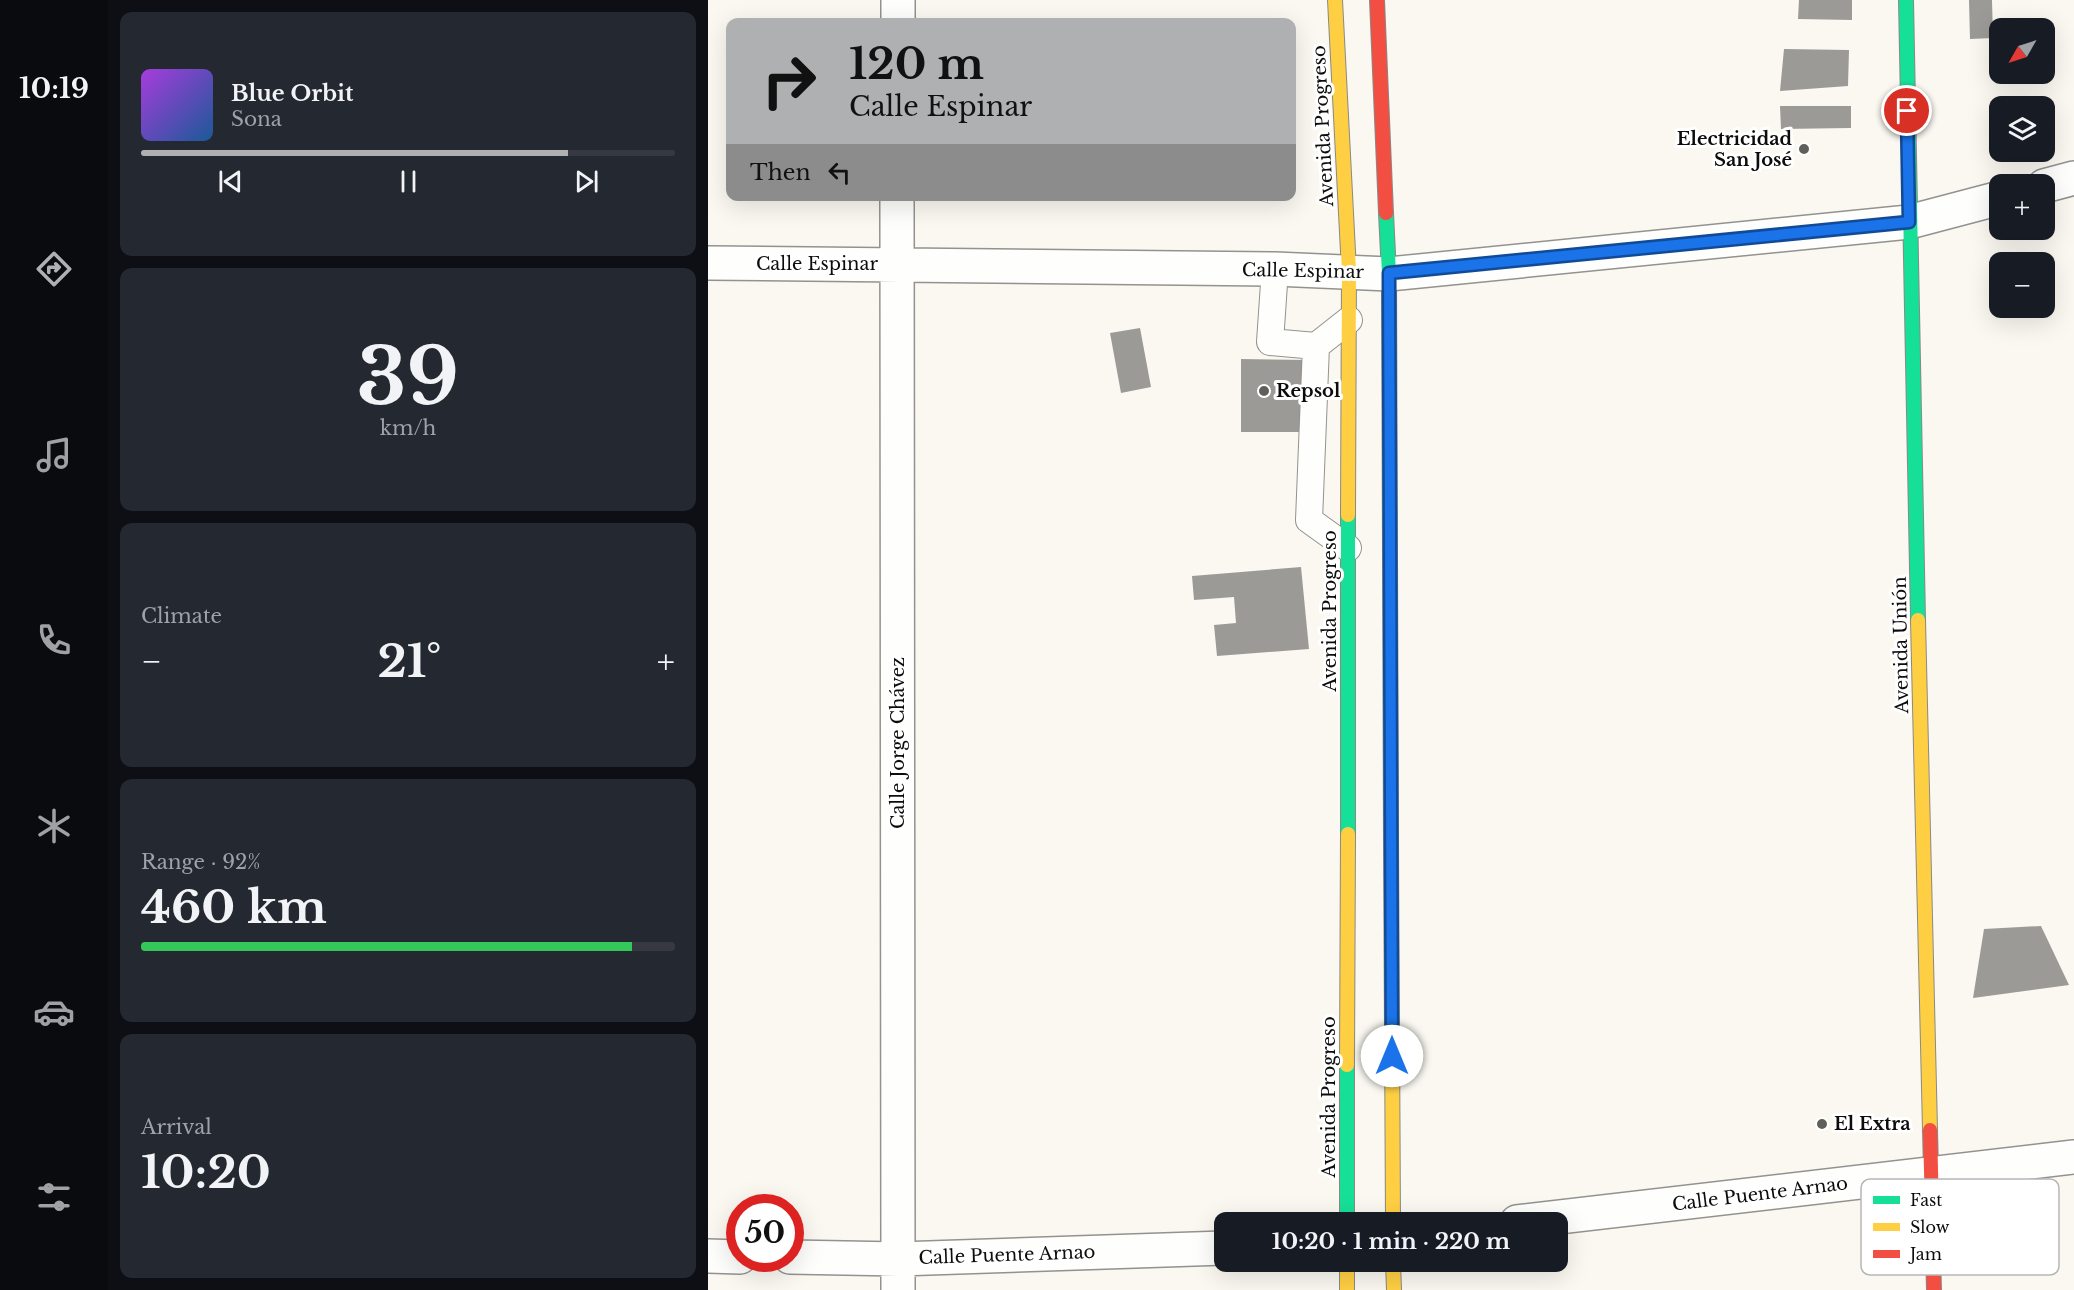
<!DOCTYPE html>
<html lang="en">
<head>
<meta charset="utf-8">
<style>
  body { margin:0; font-family:"Libre Baskerville",serif; background:#242831; color:#f1f3f6; height:100vh; display:flex; flex-direction:column; font-size:22px; white-space:nowrap }
  * { box-sizing:border-box; margin:0 }
  p { font-size:20px; color:#9ea1a6 }
  .icon { flex:none; width:33px; height:33px; fill:none; stroke:currentColor; stroke-width:2; stroke-linecap:round; stroke-linejoin:round }
  .map { position:relative; flex:1; overflow:hidden }
  .details { display:flex; flex-direction:column; gap:12px; padding:12px; background:#0d0f14; width:600px }
  .details>* { flex:none }
  .banner { position:absolute; left:18px; top:18px; width:570px; height:183px; border-radius:12px; box-shadow:0 6px 24px #0002; background:#afb0b1; color:#111; overflow:hidden }
  .needle { width:39px; rotate:231deg }
  .controls { position:absolute; left:1281px; top:18px; display:grid; gap:12px }
  .controls a { display:grid; place-items:center; width:66px; height:66px; border-radius:12px; background:#171b24; box-shadow:0 6px 24px #0002; font-size:30px }
  .speed { position:absolute; left:18px; top:1194px; display:flex; gap:12px; font-size:30px; font-weight:700; text-align:center }
  .speed>* { display:grid; place-content:center; width:78px; height:78px; border-radius:50%; background:#171b24; box-shadow:0 6px 24px #0002; line-height:1 }
  .speed .limit { border:9px solid #d22; background:#fff; color:#111 }
  .pin { position:absolute; display:grid; place-items:center; width:51px; height:51px; color:#fff; margin:-26px; border:3px solid #fff; border-radius:50%; box-shadow:0 2px 6px #0007 }
  .me { position:absolute; width:66px; margin:-33px; rotate:0deg; stroke-linejoin:round; filter:drop-shadow(0 0 4px #0008) }
  .turn { display:flex; align-items:center; gap:21px; height:126px; padding:0 24px; font-size:27px }
  .turn .icon { width:78px; height:78px; stroke-width:2.5 }
  .turn b { display:block; font-size:42px; line-height:51px }
  .then { display:flex; align-items:center; height:57px; padding:0 24px; background:#0003; gap:12px; font-size:22px }
  .big { font-size:45px; font-weight:700; line-height:1.1 }
  .details .widget { flex:1; display:flex; flex-direction:column; justify-content:center; gap:9px; min-width:0; padding:0 21px; border-radius:12px; background:#242831 }
  .details .dial { align-items:center; gap:0 }
  .dial b { font-size:78px; line-height:1 }
  .song { display:flex; align-items:center; gap:18px }
  .cover { width:72px; height:72px; border-radius:9px; background:linear-gradient(135deg,hsl(280 70% 55%),hsl(210 70% 35%)) }
  .played { height:6px; border-radius:3px; background:linear-gradient(90deg,#afb0b1 80%,#363941 80%) }
  .keys { display:flex; justify-content:space-around; direction:ltr }
  .heat { display:flex; justify-content:space-between; align-items:center; font-size:33px; direction:ltr }
  .charge { height:9px; border-radius:4px; background:linear-gradient(90deg,#34c759 92%,#363941 0) }
  .trip { position:absolute; left:506px; top:1212px; width:354px; height:60px; border-radius:12px; background:#171b24; box-shadow:0 6px 24px #0002; font-weight:700; line-height:60px; text-align:center }
  main { display:flex; flex:1; min-height:0 }
  .tabs { display:flex; flex-direction:column; width:108px; justify-content:space-around; align-items:center; background:#090b0e; color:#9ea1a6 }
  .tabs .icon { width:42px; height:42px }
  .tabs .on { color:#afb0b1 }
  .tabs b { font-size:27px; color:#f1f3f6 }
  .map>svg:first-child { display:block }
  .building { fill:#9c9a97 }
  .lines { fill:none; stroke-linecap:round; stroke-linejoin:round }
  .lane-casing { stroke:#93928f; stroke-width:28 }
  .street-casing { stroke:#93928f; stroke-width:36 }
  .fast-casing { stroke:#8a8986; stroke-width:16 }
  .slow-casing { stroke:#8a8986; stroke-width:16 }
  .jam-casing { stroke:#8a8986; stroke-width:16 }
  .lane { stroke:#fefefd; stroke-width:26 }
  .street { stroke:#fefefd; stroke-width:33 }
  .fast { stroke:#16e098; stroke-width:14 }
  .slow { stroke:#ffcf43; stroke-width:14 }
  .jam { stroke:#f24e42; stroke-width:14 }
  .route-casing { stroke:#114b97; stroke-width:15 }
  .route { stroke:#1a73e8; stroke-width:10 }
  .poi-dot { fill:#5f5f5c; stroke:#fff; stroke-width:2 }
  .labels { text-anchor:middle; stroke-width:6; stroke-linejoin:round; paint-order:stroke }
  .street-label { font-size:18px; fill:#0c0c0c; stroke:#fff }
  .poi-label { font-size:18px; font-weight:bold; fill:#0c0c0c; stroke:#fff; text-anchor:start }
  .key { fill:#fff; stroke:#b6b6b6; stroke-width:1.5 }
  .key-label { font-size:16px; fill:#0c0c0c }
</style>
</head>
<body>
<main>
<nav class="tabs">
<b>10:19</b>
<svg class="icon on" aria-label="directions" viewBox="0 0 24 24"><path d="M12 3l9 9-9 9-9-9zM9 14v-3h6M13 9l2 2-2 2"/></svg>
<svg class="icon" aria-label="music" viewBox="0 0 24 24"><path d="M9 18V5l10-2v13"/><circle cx="6" cy="18" r="3"/><circle cx="16" cy="16" r="3"/></svg>
<svg class="icon" aria-label="phone" viewBox="0 0 24 24"><path d="M5 4h4l2 5-3 2q2 4 5 5l2-3 5 2v4C11 20 4 13 5 4z"/></svg>
<svg class="icon" aria-label="climate" viewBox="0 0 24 24"><path d="M12 3v18M4 7l16 10M4 17L20 7"/></svg>
<svg class="icon" aria-label="car" viewBox="0 0 24 24"><path d="M5 17H2v-5l4-1 3-4h7l3 4 3 1v5h-3M9 17h6M6 11h13"/><circle cx="7" cy="17" r="2"/><circle cx="17" cy="17" r="2"/></svg>
<svg class="icon" aria-label="filters" viewBox="0 0 24 24"><path d="M4 7h16M4 17h16"/><circle cx="9" cy="7" r="2"/><circle cx="15" cy="17" r="2"/></svg>
</nav>
<section class="details">
<div class="widget">
<div class="song"><i class="cover"></i><div><b>Blue Orbit</b><p>Sona</p></div></div>
<div class="played"></div>
<div class="keys"><svg class="icon" aria-label="previous" viewBox="0 0 24 24"><path d="M18 5L8 12l10 7zM5 5v14"/></svg><svg class="icon" aria-label="pause" viewBox="0 0 24 24"><path d="M8 5v14M16 5v14"/></svg><svg class="icon" aria-label="next" viewBox="0 0 24 24"><path d="M6 5l10 7-10 7zM19 5v14"/></svg></div>
</div>
<div class="widget dial"><b>39</b><p>km/h</p></div>
<div class="widget"><p>Climate</p>
<div class="heat"><a>−</a><b class="big">21°</b><a>+</a></div>
</div>
<div class="widget"><p>Range · 92%</p><b class="big">460 km</b><div class="charge"></div></div>
<div class="widget"><p>Arrival</p><b class="big">10:20</b></div>
</section>
<div class="map">
<svg width="1366" height="1290" viewBox="0 0 1366 1290">
  <rect width="100%" height="100%" fill="#faf8f1"/>
  <path class="building" d="M1091 0H1144V20L1090 19Z
    M1261 0H1284L1285 38 1262 39Z
    M1076 49 1141 50 1140 86 1072 91Z
    M1072 106H1143V128L1073 129Z
    M432 328 443 387 413 393 402 333Z
    M533 359 602 360 601 432H533Z
    M593 567 601 649 509 656 506 625 528 623 526 597 486 600 484 576Z
    M1333 926 1361 985 1265 998 1276 929Z"/>
  <g class="lines">
    <defs>
      <path id="lane" d="M567 269 562 342 608 346
        M640 548 601 520 608 346 641 320"/>
      <path id="street" d="M190 22V0
        M1336 186 1366 178
        M189 196 190 1290
        M0 263 567 269 681 274 1201 222 1292 198
        M809 1222 1366 1157
        M0 1256 32 1257
        M82 1257 191 1259 516 1248"/>
      <path id="fast" d="M1198 0 1210 620
        M678 213 681 274 683 840
        M640 834V515
        M639 1222V1065"/>
      <path id="slow" d="M627 0 641 271 640 515
        M1210 620 1222 1130
        M683 840 685 1222
        M639 1065 640 834
        M639 1262V1290
        M685 1262 686 1290"/>
      <path id="jam" d="M669 0 678 213
        M1222 1130 1226 1290"/>
    </defs>
    <use href="#lane" class="lane-casing"/>
    <use href="#street" class="street-casing"/>
    <use href="#fast" class="fast-casing"/>
    <use href="#slow" class="slow-casing"/>
    <use href="#jam" class="jam-casing"/>
    <use href="#lane" class="lane"/>
    <use href="#street" class="street"/>
    <use href="#fast" class="fast"/>
    <use href="#slow" class="slow"/>
    <use href="#jam" class="jam"/>
  </g>
  <g class="lines">
    <defs>
      <path id="route" d="M684 1056 681 273 1201 222 1199 111"/>
    </defs>
    <use href="#route" class="route-casing"/>
    <use href="#route" class="route"/>
  </g>
  <g class="poi-dot">
    <circle cx="1096" cy="149" r="6"/>
    <circle cx="556" cy="391" r="6"/>
    <circle cx="1114" cy="1124" r="6"/>
  </g>
  <g class="labels">
    <g class="street-label">
      <text transform="translate(615 126) rotate(-93)" y="6">Avenida Progreso</text>
      <text x="109" y="270">Calle Espinar</text>
      <text transform="translate(595 271) rotate(1)" y="6">Calle Espinar</text>
      <text transform="translate(622 611) rotate(-90)" y="6">Avenida Progreso</text>
      <text transform="translate(1193 645) rotate(-91)" y="6">Avenida Unión</text>
      <text transform="translate(190 743) rotate(-90)" y="6">Calle Jorge Chávez</text>
      <text transform="translate(621 1097) rotate(-90)" y="6">Avenida Progreso</text>
      <text transform="translate(1052 1194) rotate(-7)" y="6">Calle Puente Arnao</text>
      <text transform="translate(299 1255) rotate(-2)" y="6">Calle Puente Arnao</text>
    </g>
    <g class="poi-label">
      <text x="1084" y="145" text-anchor="end">Electricidad<tspan x="1084" dy="21">San José</tspan></text>
      <text x="568" y="397">Repsol</text>
      <text x="1126" y="1130">El Extra</text>
    </g>
  </g>
  <rect x="1153" y="1179" width="198" height="96" rx="9" class="key"/>
  <rect x="1165" y="1196" width="27" height="8" fill="#16e098"/>
  <rect x="1165" y="1223" width="27" height="8" fill="#ffcf43"/>
  <rect x="1165" y="1250" width="27" height="8" fill="#f24e42"/>
  <g class="key-label">
    <text x="1202" y="1206">Fast</text>
    <text x="1202" y="1233">Slow</text>
    <text x="1202" y="1260">Jam</text>
  </g>
</svg>
<div class="controls">
<a><svg class="needle" viewBox="-14 -14 28 28"><path d="M0-13l5 13h-10z" fill="#e53935"/><path d="M0 13l5-13h-10z" fill="#9ea1a6"/></svg></a>
<a><svg class="icon" aria-label="layers" viewBox="0 0 24 24"><path d="M12 4l9 5-9 5-9-5zM3 14l9 5 9-5"/></svg></a>
<a>+</a>
<a>−</a>
</div>
<div class="speed"><div class="limit">50</div></div>
<div class="pin" style="left:1199px;top:111px;background:#d93025"><svg class="icon" aria-label="arrive" viewBox="0 0 24 24"><path d="M6 21V4h12l-3 4 3 4H6"/></svg></div>
<svg class="me" style="left:684px;top:1056px" viewBox="-20 -20 40 40"><circle r="19" fill="#fff"/><path d="M0-13L10 11 0 6-10 11z" fill="#1a73e8"/></svg>
<div class="trip">10:20 · 1 min · 220 m</div>
<div class="banner">
<div class="turn"><svg class="icon" aria-label="right" viewBox="0 0 24 24"><path d="M7 20v-9h11M14 6l5 5-5 5"/></svg><div><b>120 m</b>Calle Espinar</div></div>
<div class="then">Then<svg class="icon" aria-label="left" viewBox="0 0 24 24"><path d="M17 20v-9H6M10 6l-5 5 5 5"/></svg></div>
</div>
</div>
</main>
</body>
</html>
